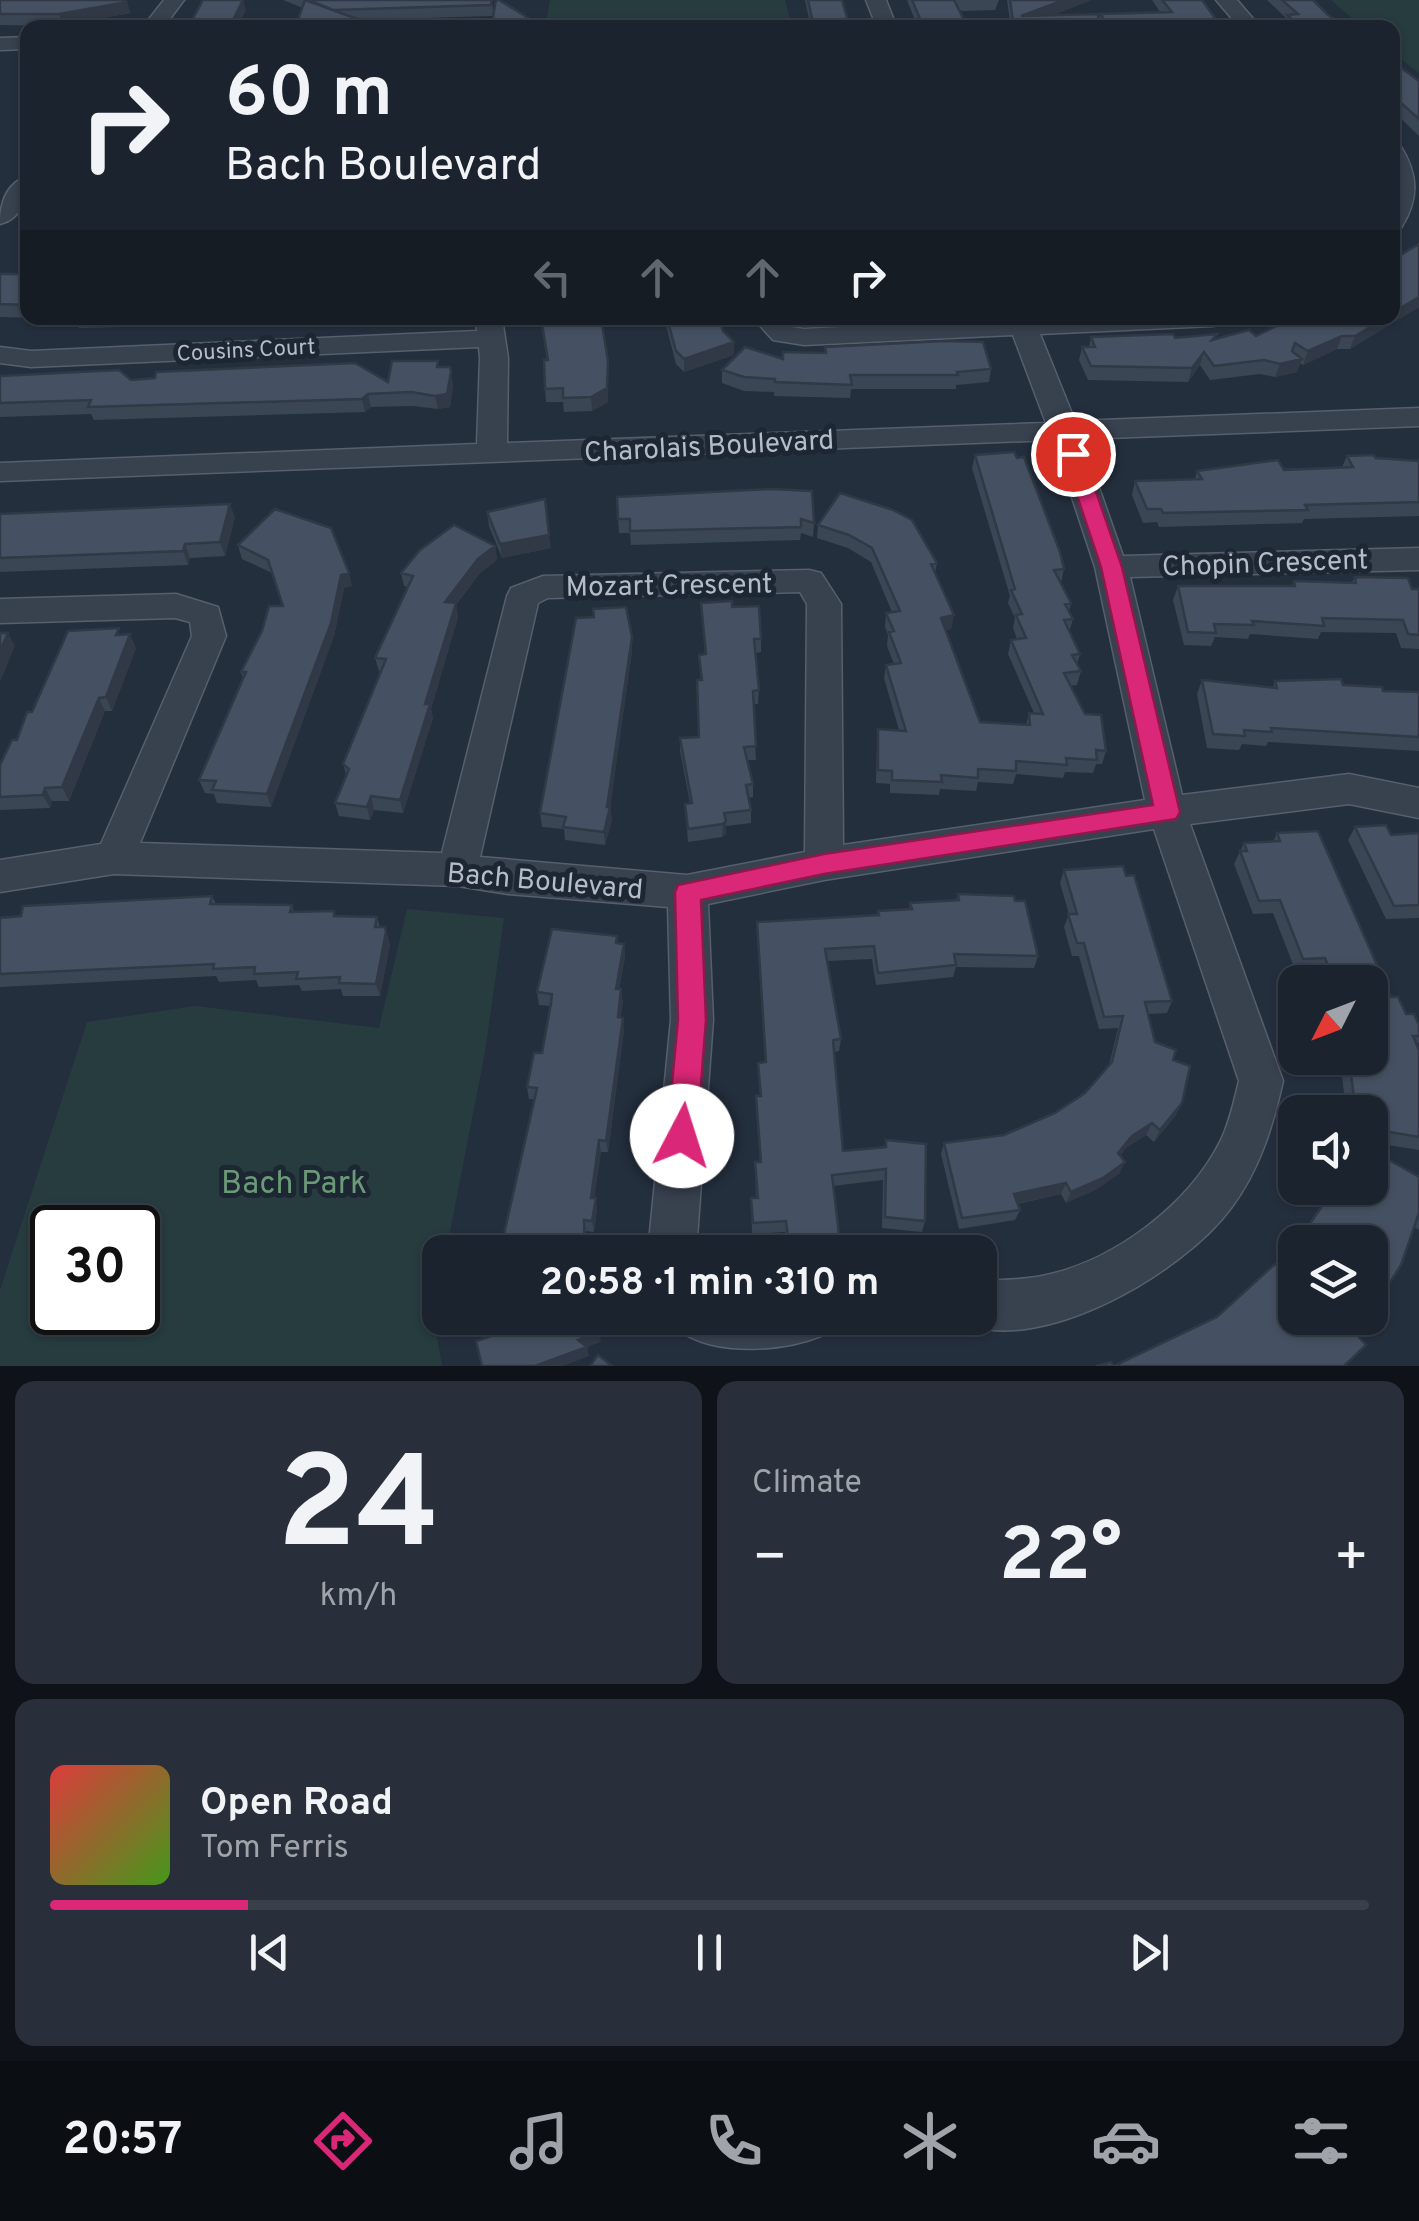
<!DOCTYPE html>
<html lang="en">
<head>
<meta charset="utf-8">
<style>
  body { margin:0; font-family:Overpass,sans-serif; background:#282f3a; color:#f1f3f6; height:100vh; display:flex; flex-direction:column; font-size:38px; white-space:nowrap }
  * { box-sizing:border-box; margin:0 }
  p { font-size:32px; color:#a0a4aa }
  .icon { flex:none; width:55px; height:55px; fill:none; stroke:currentColor; stroke-width:2; stroke-linecap:round; stroke-linejoin:round }
  .map { position:relative; height:1366px; overflow:hidden }
  .panel { display:flex; flex-direction:column; gap:15px; padding:15px; background:#0f1319; flex:1 }
  .panel>* { flex:none }
  .guide { position:absolute; left:20px; top:20px; width:1380px; height:305px; border-radius:20px; box-shadow:0 2px 8px #0004,0 0 0 2px #39404a; background:#1b232e; color:#f1f3f6; overflow:hidden }
  .needle { width:65px; rotate:228deg }
  .controls { position:absolute; left:1278px; top:965px; display:grid; gap:20px }
  .controls a { display:grid; place-items:center; width:110px; height:110px; border-radius:20px; background:#1b232e; box-shadow:0 2px 8px #0004,0 0 0 2px #39404a; font-size:50px }
  .speed { position:absolute; left:30px; top:1205px; display:flex; gap:20px; font-size:50px; font-weight:700; text-align:center }
  .speed>* { display:grid; place-content:center; width:130px; height:130px; border-radius:50%; background:#1b232e; box-shadow:0 2px 8px #0004,0 0 0 2px #39404a; line-height:1 }
  .speed .limit { border:5px solid #111; border-radius:15px; background:#fff; color:#111 }
  .pin { position:absolute; display:grid; place-items:center; width:85px; height:85px; color:#fff; margin:-42px; border:5px solid #fff; border-radius:50%; box-shadow:0 2px 10px #0007 }
  .me { position:absolute; width:110px; margin:-55px; rotate:5deg; stroke-linejoin:round; filter:drop-shadow(0 0 8px #0008) }
  .turn { display:flex; align-items:center; gap:35px; height:210px; padding:0 40px; font-size:45px }
  .turn .icon { width:130px; height:130px; stroke-width:2.5 }
  .turn b { display:block; font-size:70px; line-height:85px }
  .lanes { display:flex; align-items:center; height:95px; padding:0 40px; background:#0003; justify-content:center; gap:50px; direction:ltr }
  .lanes .off { opacity:.35 }
  .big { font-size:75px; font-weight:700; line-height:1.1 }
  .panel .card { flex:1; display:flex; flex-direction:column; justify-content:center; gap:15px; min-width:0; padding:0 35px; border-radius:20px; background:#282f3a }
  .panel .dial { align-items:center; gap:0 }
  .dial b { font-size:130px; line-height:1 }
  .song { display:flex; align-items:center; gap:30px }
  .cover { width:120px; height:120px; border-radius:15px; background:linear-gradient(135deg,hsl(0 70% 55%),hsl(100 70% 35%)) }
  .played { height:10px; border-radius:5px; background:linear-gradient(90deg,#db2777 15%,#39404a 15%) }
  .keys { display:flex; justify-content:space-around; direction:ltr }
  .heat { display:flex; justify-content:space-between; align-items:center; font-size:55px; direction:ltr }
  .panel .tiles { flex:1; display:grid; gap:15px; grid-template-columns:1fr 1fr }
  .card:last-child { grid-column:span 2 }
  .trip { position:absolute; left:422px; top:1235px; width:575px; height:100px; border-radius:20px; background:#1b232e; box-shadow:0 2px 8px #0004,0 0 0 2px #39404a; font-weight:700; line-height:100px; text-align:center }
  .tab-bar { display:flex; height:160px; justify-content:space-around; align-items:center; background:#0b0e12; color:#a0a4aa }
  .tab-bar .icon { width:70px; height:70px }
  .tab-bar .on { color:#db2777 }
  .tab-bar b { font-size:45px; color:#f1f3f6 }
  .map>svg:first-child { display:block }
  .green { fill:#263c3f; fill-rule:evenodd }
  .lines { fill:none; stroke-linecap:round; stroke-linejoin:round }
  .minor-casing { stroke:#565f6c; stroke-width:3 }
  .minor { fill:#38414e; fill-rule:evenodd }
  .wall { fill:#3b4654 }
  .shaded-wall { fill:#303945 }
  .building { fill:#455162; stroke:#303945; stroke-width:2.5 }
  .route { fill:#db2777; stroke:#8e194d; stroke-width:2.5 }
  .labels { text-anchor:middle; stroke-width:10; stroke-linejoin:round; paint-order:stroke }
  .far-street-label { font-size:22px; fill:#b4bcc9; stroke:#1d2633 }
  .street-label { font-size:28px; fill:#b4bcc9; stroke:#1d2633 }
  .near-park-label { font-size:32px; fill:#6b9a76; stroke:#1d2633 }
</style>
</head>
<body>
<div class="map">
<svg width="1419" height="1366" viewBox="0 0 1419 1366">
  <rect width="100%" height="100%" fill="#242f3e"/>
  <path class="green" d="M550 0H785L792 26 513 28 546 23Z
    M1331 0H1419V73L1393 53 1392 28 1362 27Z
    M407 909 504 918 485 1052 446 1252H440L435 1325 442 1366H0V1290L87 1022 195 1006 379 1028ZM52 1228H138V1312H52Z"/>
  <g class="lines">
    <defs>
      <path id="minor" d="M164 0H184L163 28H142Z
        M866 0H886L897 28H877Z
        M1216 0H1237L1261 28H1240Z
        M28 37V49L0 50V38Z
        M1392 143 1400 145C1419 175 1419 199 1401 228L1392 230Z
        M28 176C28 196 22 219 0 224 0 204 6 183 28 176Z
        M476 318H502L508 358 507 443 1046 423 1013 335 804 345 773 340 753 318H781L791 327 804 329 1007 318H1226L1222 324 1213 326 1040 334 1075 421 1419 408V426L1082 439 1123 556 1419 548V570L1130 577 1182 795 1349 774 1419 788V818L1349 804 1190 824 1283 1081C1273 1126 1259 1171 1231 1208 1184 1272 1042 1356 963 1323L960 1318H980V1281C1000 1280 1021 1280 1042 1276 1113 1262 1189 1205 1221 1140 1230 1121 1234 1101 1239 1081L1154 829 824 880 708 904 713 1020 696 1252H648L671 1020 668 907 508 894 458 886 114 874 0 892V860L101 844 192 636 190 622 175 618 0 623V599L176 594 218 607 226 636 140 843 442 853 507 596 511 588 543 576 809 570 821 573 841 604 843 845 1145 800 1095 567 1053 440 0 481V463L477 444 480 358 479 347 31 367 0 363V347L31 351 477 331ZM800 592 807 604 805 852 687 875 480 857 538 603 548 598Z
        M681 1318H828L821 1336C784 1351 723 1355 688 1336Z"/>
    </defs>
    <use href="#minor" class="minor-casing"/>
    <use href="#minor" class="minor"/>
  </g>
  <path class="wall" d="M0 0H124L123 1 127 2 130 13 62 26 0 25Z
    M283 0H492L493 11 492 16 362 20 303 8Z
    M805 0H842L850 28H811Z
    M907 0H999L995 10 963 11 959 10 968 28H918Z
    M1007 0H1091L1051 16 1098 22 1100 14 1161 13 1152 0H1202L1222 28H1011Z
    M1267 0H1313L1327 14 1346 28H1284L1286 18Z
    M1392 61 1419 81V136L1392 110Z
    M1419 244V307L1350 349H1337L1303 365 1300 363 1297 372 1275 377 1260 374 1210 380 1200 365 1188 382 1088 380 1079 360 1082 347H1089L1091 337 1215 339 1256 336 1392 318Z
    M0 274H28V318H430V320L79 328 77 323 40 324 38 318 0 317Z
    M540 318H601L608 374V402L592 411 564 412 563 402H546L545 389 547 360Z
    M666 318 723 331 734 355 684 372 676 364 666 325Z
    M825 347 991 369 989 382 956 385V389H851L850 398 774 396V392L744 391 722 383V370L825 353Z
    M439 367 453 385 450 407 438 409 413 406 371 407 365 412 94 420 91 414 0 417V376L131 380 388 382Z
    M975 455 1064 569 1061 583 1071 603 1069 611 1073 619 1069 632 1080 654 1077 664 1081 671 1077 685 1070 686 1106 751 1102 764H1096L1093 773 1065 772 1063 778 1016 774 1013 784 978 782 976 791 940 789 939 795 890 793V784L876 783 877 742 878 729 899 730 884 678 886 665 894 664 887 646 888 635 885 627 886 613 892 612 871 562 848 548 817 538 818 525 937 563 935 573 954 615 951 629 946 630 980 722 1026 725 1029 713H1034L1008 654 1011 640 1017 639 1013 628 1015 618 1008 603 1010 596 972 468Z
    M1347 456 1419 461V516L1304 519 1302 523 1159 527 1157 522 1143 523 1132 495 1135 481 1195 479 1197 471 1342 467Z
    M771 489 814 523 813 537 801 533 800 540 631 545 630 533H619L618 519Z
    M487 512 551 548 502 558 489 526Z
    M0 514 235 517 225 556 190 558 188 565 0 572Z
    M238 545 352 586 344 588 334 636 271 807 217 803 214 794 205 793 199 780 243 679 241 672 282 606 272 573 242 559Z
    M495 546 497 560 480 573 456 605 458 617 431 709 433 718 403 813 374 810 370 820 339 816 335 803 346 774 343 764 381 671H379L375 658 408 587 404 586 401 573Z
    M1355 577 1419 589V649L1401 648 1396 633 1321 632 1318 639 1250 634 1248 639 1215 637 1211 646 1184 645 1173 600 1178 586H1292L1294 581 1352 582Z
    M701 603 732 607 761 639V652L756 653 759 690 758 704H753L756 760H747L753 784V797L748 798 751 810V823L726 826V834L722 837 688 842 685 804 690 803 680 751V738L698 737 701 680 699 655 705 654Z
    M121 635 136 648 112 711H105L69 801H52L50 808 0 810V765L17 740 32 712Z
    M632 637V651L610 807 612 820 605 845 565 840 564 829 542 827 540 813Z
    M1202 680 1273 687 1275 681 1343 685 1383 691 1419 692V751L1268 742 1266 746 1242 744 1239 750 1207 748 1197 694Z
    M1355 827 1391 835 1419 833V918L1386 919 1348 840Z
    M1277 833 1391 997 1406 1014 1419 1025V1042L1417 1045 1419 1050V1150L1375 1143 1370 1112 1346 1110 1341 1067H1333L1329 1058H1370V982H1323L1318 970 1296 972 1273 913 1253 914 1234 864 1244 843 1273 842Z
    M1064 870 1172 1001 1167 1013 1148 1014 1155 1042 1173 1060 1176 1115 1154 1142 1146 1135 1126 1148 1120 1156V1173L1097 1189 1066 1203 1061 1194 1018 1204 1020 1210 1015 1220 959 1229 941 1154 944 1143 1004 1135 1055 1113 1085 1093 1109 1065 1118 1028 1099 1029 1079 956H1072L1064 927 1069 914 1060 883Z
    M958 894 1038 956 1034 968 956 967 953 977 876 985 872 959 827 961 841 1039 839 1051 834 1052 843 1151 885 1147 886 1140 925 1221 922 1232 882 1228 883 1180 833 1186 839 1234 838 1245 786 1249 785 1232 752 1234 751 1198H756L755 1162H760L756 1108V1096H760L758 1063 765 1062 757 935V922L877 915 878 911 909 909 910 903 956 901Z
    M212 896 216 904 292 905 294 912 336 916 377 917 380 927H385L390 945 380 996H343L341 989 302 991 299 985 259 987 256 980 219 982 216 976 0 987V918Z
    M618 943 624 944 625 957 619 989 623 1002 620 1017 624 1030 608 1152H601L594 1198 597 1209 594 1232 586 1231V1252H500L534 1099H529L527 1087 542 1053 551 1006 539 1005 537 992Z
    M1419 1177V1230L1414 1227 1370 1242H1304L1299 1238 1322 1204 1319 1202 1325 1188H1370Z"/>
  <path class="shaded-wall" d="M107 0H124L118 3 127 2 130 13 62 26 59 14Z
    M243 0 246 10 238 28H229Z
    M1064 0H1091L1020 28 1021 16Z
    M1419 297V307L1350 349 1355 336 1386 318H1392V313Z
    M1342 336 1337 349 1303 365 1308 351Z
    M734 342V355L684 372V359Z
    M1204 352 1200 365 1188 382 1192 368Z
    M1302 359 1297 372 1275 377 1280 364Z
    M608 361V402L592 411 591 397Z
    M451 372 453 385 450 407 438 409 435 396Z
    M368 394 371 407 365 412 362 399Z
    M230 504 235 517 225 556 220 542Z
    M549 535 551 548 502 558 500 544Z
    M185 544 190 558 188 565 183 551Z
    M495 546 497 560 480 573 456 605 458 617 431 709 433 718 403 813 400 800 425 704 445 602 478 559Z
    M349 573 352 586 344 588 334 636 271 807 267 794 341 575Z
    M954 615 951 629 939 632 941 618Z
    M8 633 15 646 0 682V651Z
    M130 634 136 648 112 711 106 697Z
    M632 637V651L610 809V807L612 820 605 845 604 832Z
    M99 698 105 711 69 801 62 787Z
    M45 788 52 801 50 808 43 795Z
    M371 796 374 810 370 820 367 807Z
    M726 821V834L722 837 723 824Z
    M386 932 390 945 380 996 376 984Z
    M624 944 625 957 617 1002 616 989Z
    M621 989 623 1002 619 1029 618 1017Z
    M623 1018 624 1030 608 1152 606 1141Z
    M1182 1103 1176 1115 1154 1142 1160 1130Z
    M1152 1123 1146 1135 1126 1148 1113 1165 1118 1153 1132 1136Z
    M599 1140 601 1152 592 1209 591 1198Z
    M1125 1162 1120 1173 1097 1189 1066 1203 1071 1192Z
    M1066 1183 1061 1194 1010 1205 1014 1194Z
    M596 1198 597 1209 594 1232 592 1221Z
    M599 1332 601 1342 587 1347 589 1356 563 1366H535L578 1340Z"/>
  <path class="building" d="M0 0H121L127 2 59 14H0Z
    M203 0H243L229 28H188Z
    M305 0 382 28H295Z
    M309 0H492L491 5 333 10Z
    M496 0H499L530 19 529 28H491Z
    M808 0H842L850 28H814Z
    M912 0H954L968 28H924Z
    M1010 0H1064L1021 16 1098 14 1099 28H1014Z
    M1162 0H1202L1222 28H1111L1100 14 1172 12Z
    M1282 0H1313L1327 14 1346 28H1303L1287 15 1298 14Z
    M1392 61 1419 81V119L1392 95Z
    M1419 244V297L1392 313V260Z
    M0 274H28V305L0 304Z
    M541 318H601L608 361 607 388 591 397 563 398V388L545 389 544 360H548Z
    M667 318H719L723 331 734 342 684 359 676 351Z
    M1293 318H1386L1355 336H1342L1308 351 1295 343 1292 351 1302 359 1280 364 1264 360 1214 366 1204 352 1192 368 1091 366 1082 347H1095L1091 337 1173 334 1175 338 1217 334 1212 340 1249 330 1256 336Z
    M944 341 983 342 991 369 957 372 958 375H850L852 385 775 382V379L744 377 722 370 745 347 783 359V352L826 353 825 347Z
    M392 361H438L437 367H450L451 372 447 394 435 396 411 392 368 394 362 399 88 407 91 400 0 403V376L119 370 131 380 155 378 156 372 355 363 388 382Z
    M1014 452 1017 458 1024 457 1060 552 1064 569 1054 570 1071 603 1065 604 1073 619 1064 620 1080 654 1072 655 1081 671 1064 673 1085 714 1101 715 1106 751 1096 750 1097 760 1066 758 1067 765 1016 761V771L978 769V778L941 775 942 782 892 780V771L878 770V729L906 731 886 665 901 663 889 632 894 631 886 613 900 611 872 548 849 535 818 525 840 493 893 510 912 520 937 563 931 564 954 615 941 618 980 722 1030 725 1029 713 1043 714 1011 640 1026 638 1016 615 1022 614 1011 590 1015 589 975 455Z
    M1373 455 1376 458 1419 461V502L1305 505 1308 510 1163 513 1161 509H1147L1135 481 1202 479 1197 471 1278 460 1284 470 1353 467 1347 456Z
    M771 489 812 491 814 523 801 519V527L630 531V519H618L617 497Z
    M545 499 549 535 500 544 487 512Z
    M230 504 220 542 185 544 183 551 0 558V514Z
    M275 509 331 528 349 573 341 575 331 623 267 794 212 790 216 781 199 780 246 672H241L262 631 269 606H283L268 560 238 545Z
    M454 525 495 546 478 559 445 602 456 603 425 704H430L400 800 371 796 367 807 335 803 349 769 343 764 386 659 375 658 413 576 401 573 420 550Z
    M1355 577 1408 578 1412 589H1419V635L1408 634 1403 620 1322 618 1324 626 1252 621 1254 625 1214 624 1216 633 1188 632 1178 586H1295L1294 581 1356 583Z
    M732 601V607L759 606 761 639H754L759 690 753 691 756 746 744 747 753 784 746 785 751 810 724 813 726 821 723 824 688 829 685 804 692 803 680 738 699 737 697 680H702L699 655 706 654 701 603Z
    M626 607 632 637 607 807H610L604 832 563 827 566 817 540 813 576 618 594 617 593 609Z
    M119 628 116 635 130 634 106 697 99 698 62 787 45 788 43 795 0 797V765L12 740H17L27 712H32L68 631Z
    M0 633H8L0 651Z
    M1341 679 1343 685 1382 687 1383 691 1419 692V737L1271 728 1272 732 1244 730 1245 736 1213 734 1202 680 1277 688 1275 681Z
    M1386 825 1391 835 1419 833V905L1394 906 1355 827Z
    M1318 831 1391 997H1398L1406 1014H1414L1419 1025V1036H1413L1419 1050V1137L1384 1131 1380 1102 1354 1098 1349 1058H1370V982H1335L1325 958 1303 959 1280 900 1259 901 1240 851H1247L1244 843 1280 841 1277 833Z
    M1123 866 1126 876 1134 875 1172 1001 1145 1002 1155 1042 1176 1050 1173 1060 1190 1066 1182 1103 1160 1130 1152 1123 1132 1136 1118 1153 1125 1162 1103 1178 1071 1192 1066 1183 1014 1194 1020 1210 962 1218 944 1143 1004 1135 1055 1113 1085 1093 1112 1062 1123 1016 1104 1017 1084 943H1077L1068 914H1077L1064 870Z
    M958 894 1014 896 1015 901H1025L1038 956 954 954 956 965 878 973 874 946 825 949 841 1039 833 1040 843 1151 886 1147V1140L926 1144 925 1221 885 1217 886 1169 832 1175 839 1234 788 1238 786 1221 753 1223 751 1198H758L755 1162H761L756 1096H761L758 1063 766 1062 757 922 879 915 878 911 912 909 910 903 959 900Z
    M212 896 210 904 292 905 290 912 334 911V916L377 917 375 927H385L386 932 376 984 339 983 340 977 296 979 298 972 254 974 255 967 213 969 214 964 0 974V918L21 916 23 906Z
    M552 929 617 936 616 943 624 944 616 989H621L618 1017 623 1018 606 1141 599 1140 591 1198H596L592 1221 584 1220 585 1252H500L537 1088 527 1087 534 1053H542L551 1003 552 994 537 992Z
    M1370 1149 1419 1177V1213L1401 1265 1370 1314V1242H1327L1307 1228 1331 1193 1327 1191 1329 1188H1370Z
    M1275 1264 1295 1284V1318H1368L1357 1335 1366 1345 1344 1366H1114L1217 1317Z
    M500 1318H595L599 1332 578 1340 587 1347 535 1366H482L476 1341 500 1333Z
    M598 1355 612 1366H590Z
    M1111 1362 1113 1366H1096Z"/>
  <path class="route" d="M1073 448 1083 454 1122 567 1180 812 1176 819 824 874 701 900 706 1020 697 1136 692 1146 682 1150 672 1146 667 1136 678 1020 675 892 678 885 824 854 1153 805 1101 567 1063 454Z"/>
  <g class="labels">
    <g class="far-street-label">
      <text transform="translate(246 349) rotate(-3)" y="8">Cousins Court</text>
    </g>
    <g class="street-label">
      <text transform="translate(709 445) rotate(-3)" y="10">Charolais Boulevard</text>
      <text transform="translate(1265 562) rotate(-2)" y="10">Chopin Crescent</text>
      <text transform="translate(669 584) rotate(-1)" y="10">Mozart Crescent</text>
      <text transform="translate(545 880) rotate(5)" y="10">Bach Boulevard</text>
    </g>
    <g class="near-park-label">
      <text x="294" y="1193">Bach Park</text>
    </g>
  </g>
</svg>
<div class="controls">
<a><svg class="needle" viewBox="-14 -14 28 28"><path d="M0-13l5 13h-10z" fill="#e53935"/><path d="M0 13l5-13h-10z" fill="#a0a4aa"/></svg></a>
<a><svg class="icon" aria-label="sound" viewBox="0 0 24 24"><path d="M4 9h4l5-4v14l-5-4H4zM17 9q2 3 0 6"/></svg></a>
<a><svg class="icon" aria-label="layers" viewBox="0 0 24 24"><path d="M12 4l9 5-9 5-9-5zM3 14l9 5 9-5"/></svg></a>
</div>
<div class="speed"><div class="limit">30</div></div>
<div class="pin" style="left:1073px;top:454px;background:#d93025"><svg class="icon" aria-label="arrive" viewBox="0 0 24 24"><path d="M6 21V4h12l-3 4 3 4H6"/></svg></div>
<svg class="me" style="left:682px;top:1136px" viewBox="-20 -20 40 40"><circle r="19" fill="#fff"/><path d="M0-13L10 11 0 6-10 11z" fill="#db2777"/></svg>
<div class="trip">20:58 · 1 min · 310 m</div>
<div class="guide">
<div class="turn"><svg class="icon" aria-label="right" viewBox="0 0 24 24"><path d="M7 20v-9h11M14 6l5 5-5 5"/></svg><div><b>60 m</b>Bach Boulevard</div></div>
<div class="lanes"><svg class="icon off" aria-label="left" viewBox="0 0 24 24"><path d="M17 20v-9H6M10 6l-5 5 5 5"/></svg><svg class="icon off" aria-label="ahead" viewBox="0 0 24 24"><path d="M12 20V5M6 11l6-6 6 6"/></svg><svg class="icon off" aria-label="ahead" viewBox="0 0 24 24"><path d="M12 20V5M6 11l6-6 6 6"/></svg><svg class="icon" aria-label="right" viewBox="0 0 24 24"><path d="M7 20v-9h11M14 6l5 5-5 5"/></svg></div>
</div>
</div>
<section class="panel">
<div class="tiles">
<div class="card dial"><b>24</b><p>km/h</p></div>
<div class="card"><p>Climate</p>
<div class="heat"><a>−</a><b class="big">22°</b><a>+</a></div>
</div>
<div class="card">
<div class="song"><i class="cover"></i><div><b>Open Road</b><p>Tom Ferris</p></div></div>
<div class="played"></div>
<div class="keys"><svg class="icon" aria-label="previous" viewBox="0 0 24 24"><path d="M18 5L8 12l10 7zM5 5v14"/></svg><svg class="icon" aria-label="pause" viewBox="0 0 24 24"><path d="M8 5v14M16 5v14"/></svg><svg class="icon" aria-label="next" viewBox="0 0 24 24"><path d="M6 5l10 7-10 7zM19 5v14"/></svg></div>
</div>
</div>
</section>
<nav class="tab-bar">
<b>20:57</b>
<svg class="icon on" aria-label="directions" viewBox="0 0 24 24"><path d="M12 3l9 9-9 9-9-9zM9 14v-3h6M13 9l2 2-2 2"/></svg>
<svg class="icon" aria-label="music" viewBox="0 0 24 24"><path d="M9 18V5l10-2v13"/><circle cx="6" cy="18" r="3"/><circle cx="16" cy="16" r="3"/></svg>
<svg class="icon" aria-label="phone" viewBox="0 0 24 24"><path d="M5 4h4l2 5-3 2q2 4 5 5l2-3 5 2v4C11 20 4 13 5 4z"/></svg>
<svg class="icon" aria-label="climate" viewBox="0 0 24 24"><path d="M12 3v18M4 7l16 10M4 17L20 7"/></svg>
<svg class="icon" aria-label="car" viewBox="0 0 24 24"><path d="M5 17H2v-5l4-1 3-4h7l3 4 3 1v5h-3M9 17h6M6 11h13"/><circle cx="7" cy="17" r="2"/><circle cx="17" cy="17" r="2"/></svg>
<svg class="icon" aria-label="filters" viewBox="0 0 24 24"><path d="M4 7h16M4 17h16"/><circle cx="9" cy="7" r="2"/><circle cx="15" cy="17" r="2"/></svg>
</nav>
</body>
</html>
